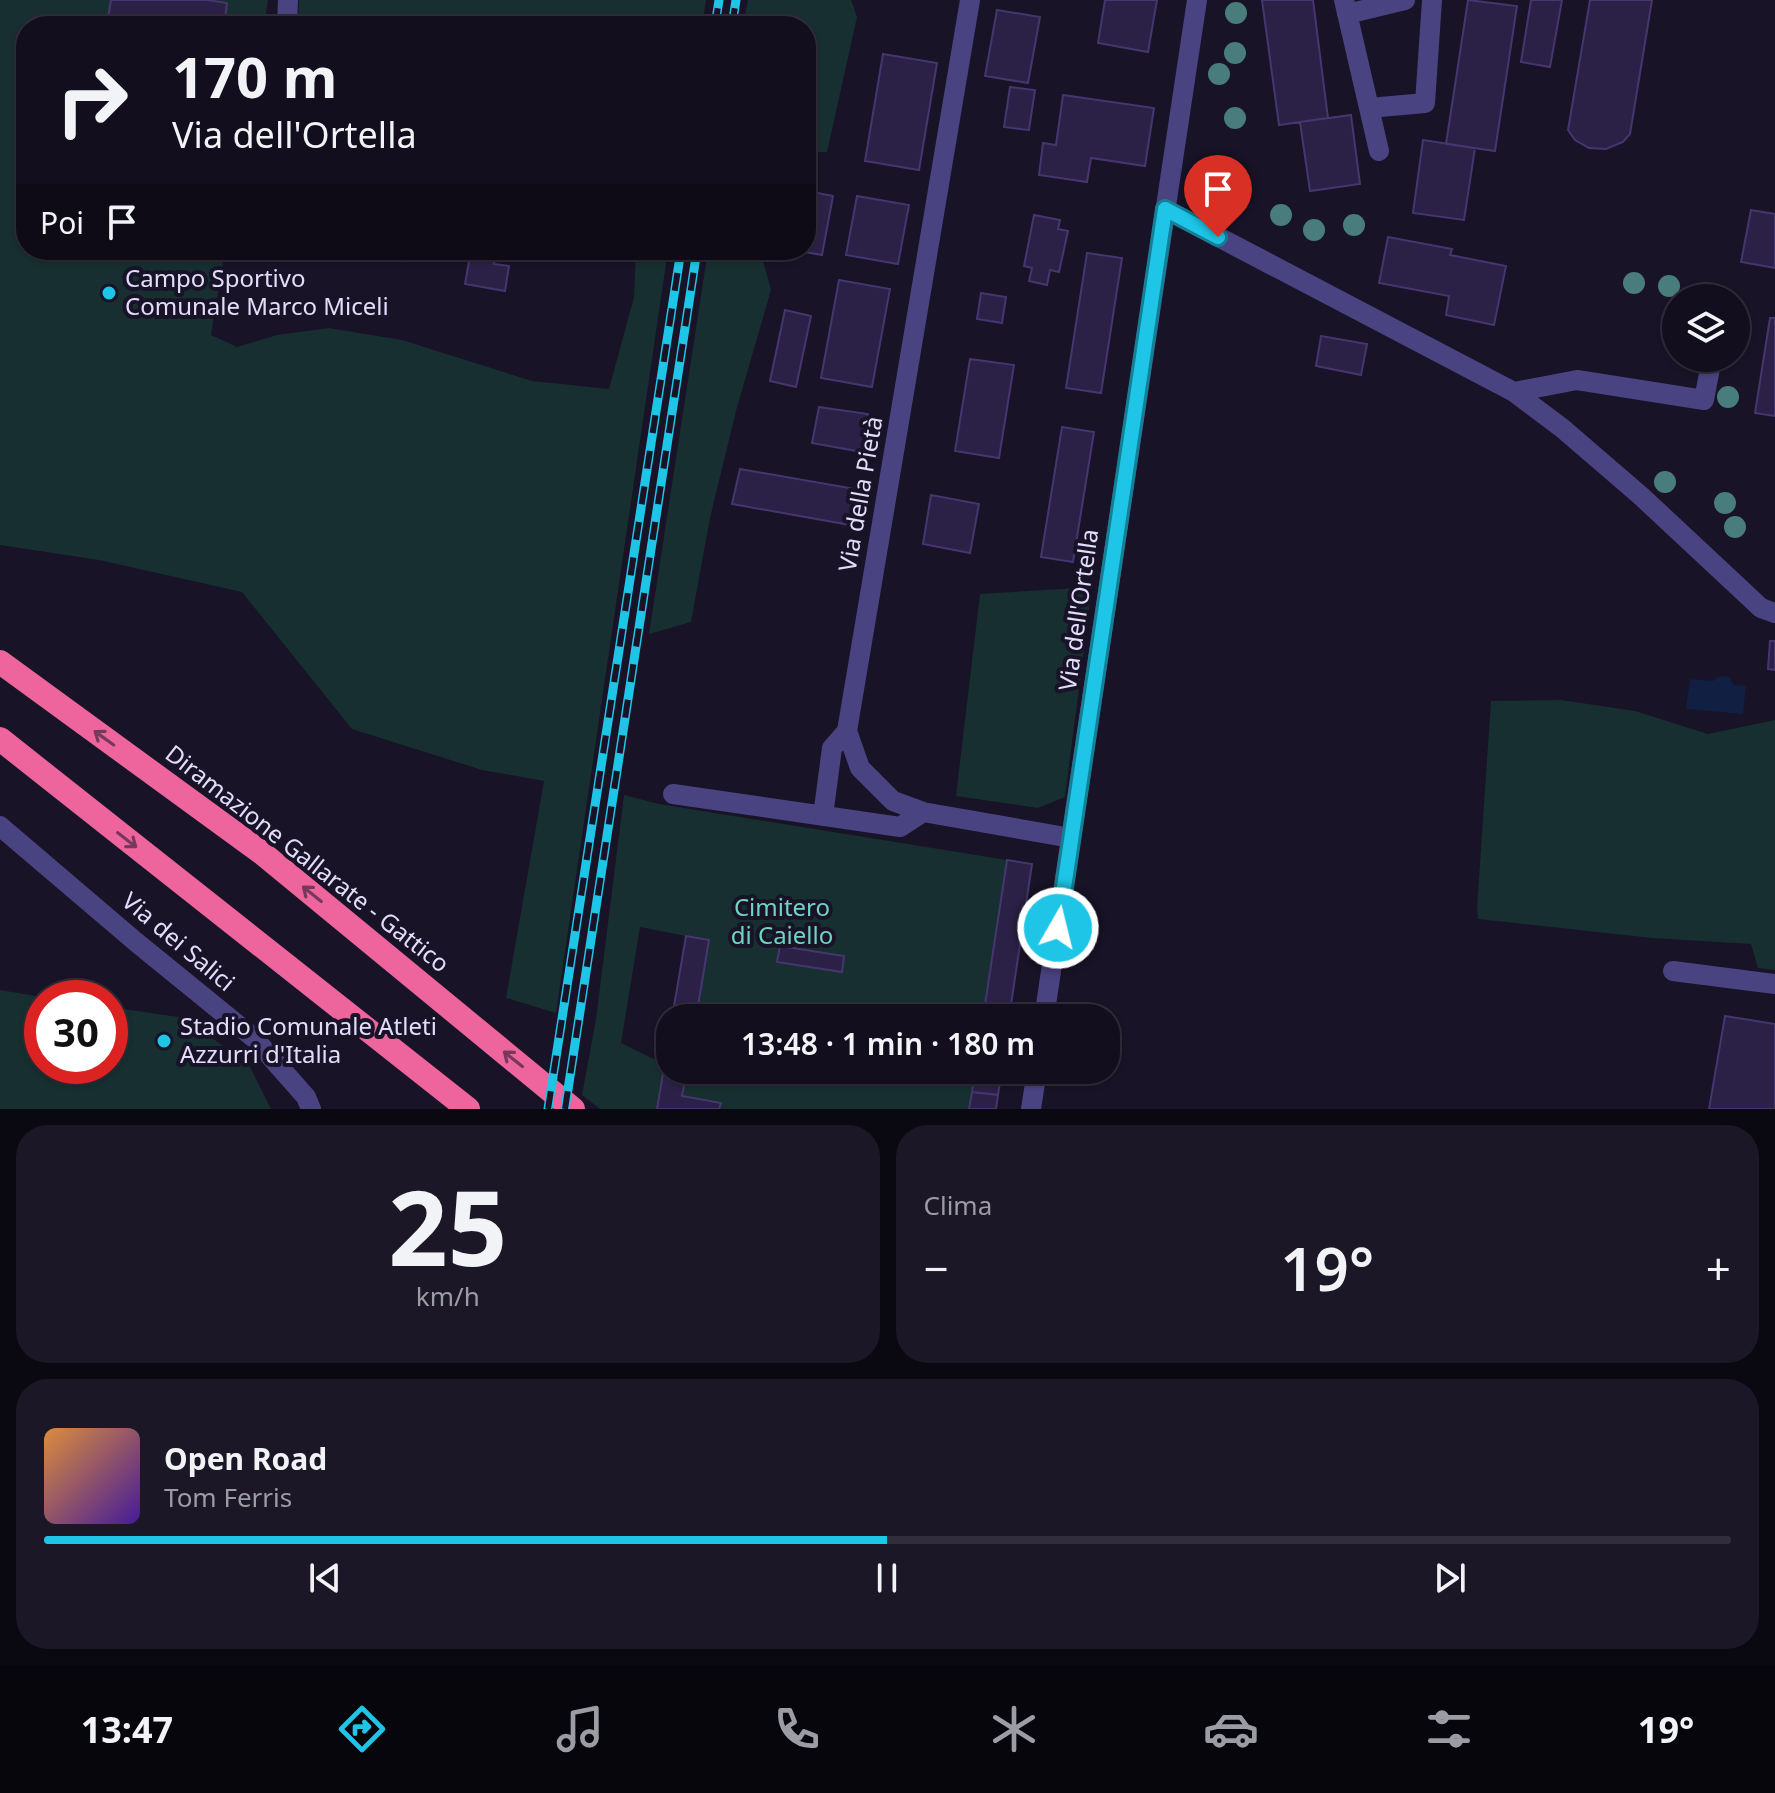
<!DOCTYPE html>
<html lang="it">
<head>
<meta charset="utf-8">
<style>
  body { margin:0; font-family:"Noto Sans",sans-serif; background:#1b1726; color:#f1f3f6; height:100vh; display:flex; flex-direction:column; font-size:30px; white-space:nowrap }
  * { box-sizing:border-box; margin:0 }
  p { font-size:26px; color:#9c9ca4 }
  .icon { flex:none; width:44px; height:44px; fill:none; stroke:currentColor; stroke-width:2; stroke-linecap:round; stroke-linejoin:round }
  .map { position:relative; height:1109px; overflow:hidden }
  .panel { display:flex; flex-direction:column; gap:16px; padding:16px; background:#0a0810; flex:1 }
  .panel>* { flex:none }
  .guide { position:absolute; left:16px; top:16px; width:800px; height:244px; border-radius:32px; box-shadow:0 2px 6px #0004,0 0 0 2px #312e3b; background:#120e1d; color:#f1f3f6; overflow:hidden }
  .buttons { position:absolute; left:1662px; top:284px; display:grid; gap:16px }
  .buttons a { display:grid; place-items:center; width:88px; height:88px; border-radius:50%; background:#120e1d; box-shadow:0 2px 6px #0004,0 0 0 2px #312e3b; font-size:40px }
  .speed { position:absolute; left:24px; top:980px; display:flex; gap:16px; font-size:40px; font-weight:700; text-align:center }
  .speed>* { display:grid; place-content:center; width:104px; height:104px; border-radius:50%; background:#120e1d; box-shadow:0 2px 6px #0004,0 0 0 2px #312e3b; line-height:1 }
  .speed .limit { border:12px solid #d22; background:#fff; color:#111 }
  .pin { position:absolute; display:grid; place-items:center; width:68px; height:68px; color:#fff; margin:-82px -34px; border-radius:50% 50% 50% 0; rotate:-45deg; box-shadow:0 0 8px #0007 }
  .pin .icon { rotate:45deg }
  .me { position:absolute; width:88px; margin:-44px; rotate:8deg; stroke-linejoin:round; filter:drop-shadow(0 0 6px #0008) }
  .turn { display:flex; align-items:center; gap:28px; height:168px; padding:0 24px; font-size:36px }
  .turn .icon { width:104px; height:104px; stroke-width:2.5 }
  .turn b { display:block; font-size:56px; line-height:68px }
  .then { display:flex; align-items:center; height:76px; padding:0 24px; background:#0003; gap:16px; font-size:30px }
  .big { font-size:60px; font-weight:600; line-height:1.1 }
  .panel .card { flex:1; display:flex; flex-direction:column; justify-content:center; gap:12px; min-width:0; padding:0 28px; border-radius:32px; background:#1b1726 }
  .panel .dial { align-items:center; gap:0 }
  .dial b { font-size:104px; line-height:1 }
  .song { display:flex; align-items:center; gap:24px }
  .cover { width:96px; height:96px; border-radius:12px; background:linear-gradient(135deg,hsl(30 70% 55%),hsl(260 70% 35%)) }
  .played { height:8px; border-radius:4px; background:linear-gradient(90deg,#1ec5e6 50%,#312e3b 50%) }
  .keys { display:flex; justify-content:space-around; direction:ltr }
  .heat { display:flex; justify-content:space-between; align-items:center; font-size:44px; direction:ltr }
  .panel .tiles { flex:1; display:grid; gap:16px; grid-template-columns:1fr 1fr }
  .card:last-child { grid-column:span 2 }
  .trip { position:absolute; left:656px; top:1004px; width:464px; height:80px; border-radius:32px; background:#120e1d; box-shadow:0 2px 6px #0004,0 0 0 2px #312e3b; font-weight:600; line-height:80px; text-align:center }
  .tabs { display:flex; height:128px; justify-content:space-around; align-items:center; background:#07060c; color:#9c9ca4 }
  .tabs .icon { width:56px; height:56px }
  .tabs .current { color:#1ec5e6 }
  .tabs b { font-size:36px; color:#f1f3f6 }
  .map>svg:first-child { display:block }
  .green { fill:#172f30 }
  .water { fill:#111f42 }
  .building { fill:#2b2146; stroke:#45366f; stroke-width:2 }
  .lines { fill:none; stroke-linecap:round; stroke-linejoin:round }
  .minor { stroke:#4a4381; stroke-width:20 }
  .highway { stroke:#ee659d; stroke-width:24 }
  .rail-casing { stroke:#1ec5e6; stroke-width:9 }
  .rail { stroke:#181327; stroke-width:6; stroke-dasharray:18; stroke-linecap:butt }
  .tree { fill:#487d7c }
  .oneway { stroke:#78385c }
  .route-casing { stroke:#148096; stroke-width:20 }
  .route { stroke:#1ec5e6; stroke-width:14 }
  .poi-dot { fill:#1ec5e6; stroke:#181327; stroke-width:3 }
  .labels { text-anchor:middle; stroke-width:8; stroke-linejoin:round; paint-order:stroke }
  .poi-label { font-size:24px; fill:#e2ddfb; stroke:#181327; text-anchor:start }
  .street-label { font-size:24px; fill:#e2ddfb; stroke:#181327 }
  .park-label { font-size:24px; fill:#70d4c2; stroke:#181327 }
</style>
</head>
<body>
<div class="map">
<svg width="1775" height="1109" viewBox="0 0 1775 1109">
  <rect width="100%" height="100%" fill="#181327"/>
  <path class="green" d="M0 0H268L264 26H26V250H225L211 335 237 347 277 335 329 328 402 340 532 381 609 389 634 297 636 250H668L556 1013 506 998 544 781 482 770 352 729 242 592 99 560 0 545Z
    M299 0H706L702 26H298Z
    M748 0H851L857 17 827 152H806V26H743Z
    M708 250H760L771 290 736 411 710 518 691 622 649 634Z
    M1092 587 1065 797 1038 808 956 796 980 594Z
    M1561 700 1635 711 1708 734 1775 720V970L1758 968 1751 944 1652 938 1478 919 1477 908 1491 701Z
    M624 795 659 804 1032 864 1009 1018H672L686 936 640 927 621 1043 664 1064 670 1032V1070H1002L996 1109H600L582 1095 596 1019Z
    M0 990 48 998H42V1066H110V1007L185 1018 249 1065 271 1109H0Z"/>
  <path class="water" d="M1723 676 1729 677 1734 685 1746 686 1743 714 1686 709 1690 679 1713 681 1717 677Z"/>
  <path class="building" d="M111 0H207L227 3 224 26H118L107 24Z
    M1105 0H1157L1148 52 1098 43Z
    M1262 0H1313L1328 118 1279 125Z
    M1468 0 1517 6 1495 151 1446 144Z
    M1531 0H1562L1550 67 1521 62Z
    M1590 0H1652L1630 134 1623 142 1606 149 1589 148 1575 140 1568 130Z
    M997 10 1040 17 1028 83 985 76Z
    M883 54 937 63 919 170 865 161Z
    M1010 87 1035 90 1029 130 1004 127Z
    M1063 95 1154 108 1145 166 1091 158 1087 182 1039 175 1043 143 1056 145Z
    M1351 115 1360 184 1310 191 1300 122Z
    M1423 140 1475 148 1464 220 1413 213Z
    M806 182 809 183 807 191 833 196 822 255 793 250H806Z
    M857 196 909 205 898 264 846 255Z
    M1751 210 1775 214V268L1741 262Z
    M1034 215 1060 220 1058 229 1068 231 1059 272 1050 270 1047 285 1029 281 1032 268 1024 266Z
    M1388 237 1452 249 1450 255 1506 266 1494 325 1446 315 1449 296 1379 283Z
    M353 250H408L406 261Z
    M471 250H496L494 264 509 266 505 291 465 284Z
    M1087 253 1122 258 1101 393 1066 388Z
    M839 280 890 289 872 387 821 378Z
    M981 293 1006 297 1002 323 977 319Z
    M785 310 811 316 796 387 770 381Z
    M1770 318H1775V416L1755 413Z
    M1321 336 1367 344 1361 375 1316 366Z
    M970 359 1014 365 999 458 955 451Z
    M819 407 868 414 862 452 812 443Z
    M1062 427 1094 432 1073 562 1041 557Z
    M740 469 855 489 850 525 732 504Z
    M931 495 979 504 970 553 923 544Z
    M1770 641H1775V670L1768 669Z
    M1007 860 1032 864 1009 1018H983Z
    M686 936 709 940 696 1018H672Z
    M780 946 844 956 842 972 777 962Z
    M1725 1016 1775 1024V1109H1709Z
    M670 1032V1070H687L682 1096 721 1103 719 1109H657Z
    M975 1070H1002L998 1095 972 1092Z
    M972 1092 998 1095 996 1109H969Z"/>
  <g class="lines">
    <path class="minor" d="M970 0 847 731 860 768 893 801 923 812 1071 838
      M1344 0 1379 151
      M1347 14 1405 0
      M287 26 288 0
      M1369 108 1425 103 1432 0
      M1165 209 1514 392 1562 428 1641 496 1761 608 1775 613
      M1514 392 1577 380 1704 400 1712 358
      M673 794 900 827 923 812
      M823 816 832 748 847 731
      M0 826 136 942 254 1038 306 1097 311 1109
      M1673 971 1775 984
      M1044 1018 1197 0
      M1031 1109 1037 1070"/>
    <path class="highway" d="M0 662 262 853 573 1109
      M0 739 468 1109"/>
    <defs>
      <path id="rail" d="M715 26 719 0
        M732 26 736 0
        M548 1109 681 250
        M565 1109 697 250"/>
    </defs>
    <use href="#rail" class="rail-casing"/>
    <use href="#rail" class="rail"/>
  </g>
  <g class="tree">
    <circle cx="1236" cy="13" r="11"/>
    <circle cx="1235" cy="53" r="11"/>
    <circle cx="1219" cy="74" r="11"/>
    <circle cx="1235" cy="118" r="11"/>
    <circle cx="1281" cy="215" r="11"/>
    <circle cx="1354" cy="225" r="11"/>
    <circle cx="1314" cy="230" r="11"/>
    <circle cx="1634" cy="283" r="11"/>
    <circle cx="1669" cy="286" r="11"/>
    <circle cx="1728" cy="397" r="11"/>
    <circle cx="1665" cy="482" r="11"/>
    <circle cx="1725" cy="503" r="11"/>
    <circle cx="1735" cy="527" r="11"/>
  </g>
  <defs><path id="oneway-shaft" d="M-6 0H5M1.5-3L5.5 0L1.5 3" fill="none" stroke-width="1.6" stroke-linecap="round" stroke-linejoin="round" transform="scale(2)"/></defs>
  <g class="oneway">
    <use href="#oneway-shaft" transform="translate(104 738) rotate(-144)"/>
    <use href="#oneway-shaft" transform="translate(127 840) rotate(38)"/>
    <use href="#oneway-shaft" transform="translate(312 894) rotate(-141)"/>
    <use href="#oneway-shaft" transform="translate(513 1059) rotate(-141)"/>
  </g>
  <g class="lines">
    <defs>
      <path id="route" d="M1058 928 1165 209 1218 237"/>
    </defs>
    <use href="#route" class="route-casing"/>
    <use href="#route" class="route"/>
  </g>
  <g class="poi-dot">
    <circle cx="109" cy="293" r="8"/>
    <circle cx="164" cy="1041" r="8"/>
  </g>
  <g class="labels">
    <g class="poi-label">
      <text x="125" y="287">Campo Sportivo<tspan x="125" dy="28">Comunale Marco Miceli</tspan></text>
      <text x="180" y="1035">Stadio Comunale Atleti<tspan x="180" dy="28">Azzurri d'Italia</tspan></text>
    </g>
    <g class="street-label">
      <text transform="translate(861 494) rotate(-80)" y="8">Via della Pietà</text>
      <text transform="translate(1079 610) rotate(-82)" y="8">Via dell'Ortella</text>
      <text transform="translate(307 859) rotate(38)" y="8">Diramazione Gallarate - Gattico</text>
      <text transform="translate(178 942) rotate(40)" y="8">Via dei Salici</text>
    </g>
    <g class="park-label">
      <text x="782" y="916">Cimitero<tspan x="782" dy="28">di Caiello</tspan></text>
    </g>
  </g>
</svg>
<div class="buttons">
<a><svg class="icon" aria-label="layers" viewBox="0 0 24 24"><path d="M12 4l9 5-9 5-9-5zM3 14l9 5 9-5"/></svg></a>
</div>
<div class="speed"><div class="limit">30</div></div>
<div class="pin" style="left:1218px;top:237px;background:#d93025"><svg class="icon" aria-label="arrive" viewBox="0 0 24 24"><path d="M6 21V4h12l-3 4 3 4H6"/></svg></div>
<svg class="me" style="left:1058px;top:928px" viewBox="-20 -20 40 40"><circle r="17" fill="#1ec5e6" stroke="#fff" stroke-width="3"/><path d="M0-11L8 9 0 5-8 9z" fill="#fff"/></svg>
<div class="trip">13:48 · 1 min · 180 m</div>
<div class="guide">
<div class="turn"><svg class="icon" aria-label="right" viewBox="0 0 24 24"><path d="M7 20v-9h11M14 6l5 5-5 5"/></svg><div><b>170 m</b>Via dell'Ortella</div></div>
<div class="then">Poi<svg class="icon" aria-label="arrive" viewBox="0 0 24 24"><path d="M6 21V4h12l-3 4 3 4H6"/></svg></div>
</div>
</div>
<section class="panel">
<div class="tiles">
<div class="card dial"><b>25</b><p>km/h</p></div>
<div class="card"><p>Clima</p>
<div class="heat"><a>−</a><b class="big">19°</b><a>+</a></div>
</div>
<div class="card">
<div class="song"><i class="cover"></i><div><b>Open Road</b><p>Tom Ferris</p></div></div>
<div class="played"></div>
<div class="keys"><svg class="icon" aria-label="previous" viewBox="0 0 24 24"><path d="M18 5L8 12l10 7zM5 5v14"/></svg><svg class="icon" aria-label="pause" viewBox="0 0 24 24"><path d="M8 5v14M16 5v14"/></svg><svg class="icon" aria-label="next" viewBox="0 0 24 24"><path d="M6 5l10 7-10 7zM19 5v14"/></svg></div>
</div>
</div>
</section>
<nav class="tabs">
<b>13:47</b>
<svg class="icon current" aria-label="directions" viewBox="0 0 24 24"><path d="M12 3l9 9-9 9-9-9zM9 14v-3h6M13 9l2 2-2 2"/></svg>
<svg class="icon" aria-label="music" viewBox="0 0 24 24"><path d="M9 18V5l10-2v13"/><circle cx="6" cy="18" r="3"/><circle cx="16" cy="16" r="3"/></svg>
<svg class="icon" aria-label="phone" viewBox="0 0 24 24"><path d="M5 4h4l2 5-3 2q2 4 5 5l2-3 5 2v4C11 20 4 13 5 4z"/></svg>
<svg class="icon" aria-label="climate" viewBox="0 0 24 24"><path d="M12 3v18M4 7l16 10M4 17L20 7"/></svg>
<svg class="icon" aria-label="car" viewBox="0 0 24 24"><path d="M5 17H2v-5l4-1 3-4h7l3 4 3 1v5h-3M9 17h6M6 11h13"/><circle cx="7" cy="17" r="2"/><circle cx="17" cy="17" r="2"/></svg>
<svg class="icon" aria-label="filters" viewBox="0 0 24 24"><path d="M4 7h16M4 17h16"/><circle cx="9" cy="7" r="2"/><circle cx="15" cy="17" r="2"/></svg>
<b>19°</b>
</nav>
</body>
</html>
